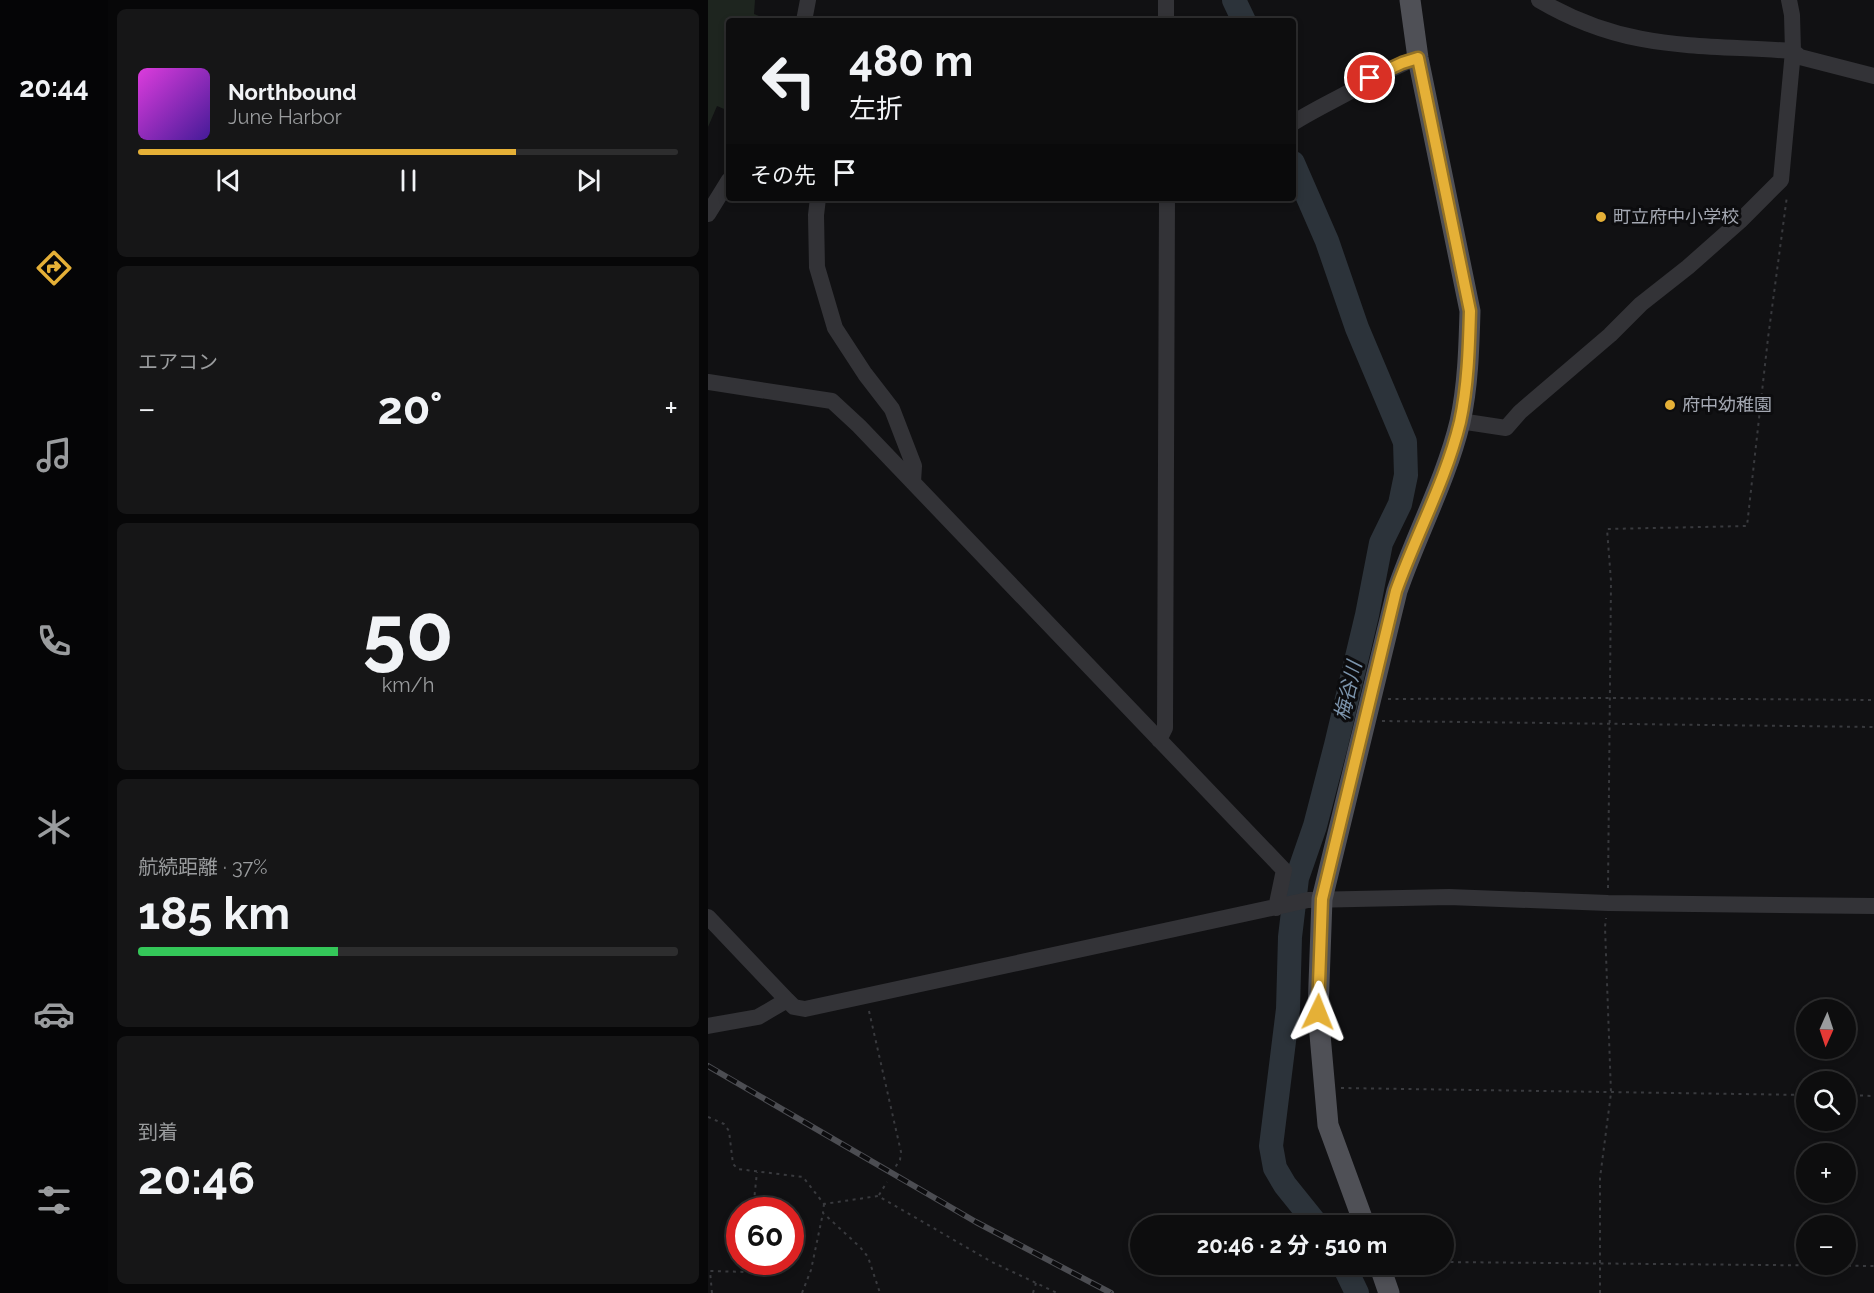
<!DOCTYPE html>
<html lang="ja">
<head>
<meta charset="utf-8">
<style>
  body { margin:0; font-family:Raleway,"Noto Sans JP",sans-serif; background:#161617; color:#f1f3f6; height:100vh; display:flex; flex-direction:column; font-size:22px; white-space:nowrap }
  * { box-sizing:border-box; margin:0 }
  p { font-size:20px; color:#9a9c9e }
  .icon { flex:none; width:33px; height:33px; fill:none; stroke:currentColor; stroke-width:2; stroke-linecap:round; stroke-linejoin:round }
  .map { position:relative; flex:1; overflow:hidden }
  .details { display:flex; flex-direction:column; gap:9px; padding:9px; background:#070708; width:600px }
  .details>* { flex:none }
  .banner { position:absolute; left:18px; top:18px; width:570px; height:183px; border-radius:6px; box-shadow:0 3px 9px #0003,0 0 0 2px #2d2d2e; background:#0d0d0e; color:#f1f3f6; overflow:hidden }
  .needle { width:39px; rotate:183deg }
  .controls { position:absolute; left:1088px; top:999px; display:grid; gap:12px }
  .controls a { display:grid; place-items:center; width:60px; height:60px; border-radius:50%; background:#0d0d0e; box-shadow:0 3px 9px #0003,0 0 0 2px #2d2d2e; font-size:30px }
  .speed { position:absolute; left:18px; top:1197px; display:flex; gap:12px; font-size:30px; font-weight:700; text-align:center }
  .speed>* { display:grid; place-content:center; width:78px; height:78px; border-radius:50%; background:#0d0d0e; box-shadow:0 3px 9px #0003,0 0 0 2px #2d2d2e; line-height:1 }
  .speed .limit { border:9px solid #d22; background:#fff; color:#111 }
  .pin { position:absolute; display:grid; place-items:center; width:51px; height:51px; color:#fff; margin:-26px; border:3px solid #fff; border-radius:50%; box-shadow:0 2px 6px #0007 }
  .me { position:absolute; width:66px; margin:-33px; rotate:2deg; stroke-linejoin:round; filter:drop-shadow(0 0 4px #0008) }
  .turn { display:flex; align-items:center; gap:21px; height:126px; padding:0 24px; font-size:27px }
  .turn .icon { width:78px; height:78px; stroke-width:2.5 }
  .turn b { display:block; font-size:42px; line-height:51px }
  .then { display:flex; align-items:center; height:57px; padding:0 24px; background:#0003; gap:12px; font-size:22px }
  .big { font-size:45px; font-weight:700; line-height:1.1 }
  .details .tile { flex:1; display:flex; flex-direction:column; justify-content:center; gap:9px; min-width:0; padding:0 21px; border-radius:9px; background:#161617 }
  .details .dial { align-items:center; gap:0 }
  .dial b { font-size:78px; line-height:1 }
  .song { display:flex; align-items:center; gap:18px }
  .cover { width:72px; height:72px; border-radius:9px; background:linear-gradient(135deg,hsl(300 70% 55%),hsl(260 70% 35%)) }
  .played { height:6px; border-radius:3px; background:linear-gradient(90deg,#e5b037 70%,#2d2d2e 70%) }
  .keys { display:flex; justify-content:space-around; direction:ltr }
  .heat { display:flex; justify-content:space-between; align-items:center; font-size:33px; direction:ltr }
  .charge { height:9px; border-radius:4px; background:linear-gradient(90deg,#34c759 37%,#2d2d2e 0) }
  .trip { position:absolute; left:422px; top:1215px; width:324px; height:60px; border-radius:30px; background:#0d0d0e; box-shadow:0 3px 9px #0003,0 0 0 2px #2d2d2e; font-weight:700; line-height:60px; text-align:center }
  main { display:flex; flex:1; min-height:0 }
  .menu { display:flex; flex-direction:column; width:108px; justify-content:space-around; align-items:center; background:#050506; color:#9a9c9e }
  .menu .icon { width:42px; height:42px }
  .menu .active { color:#e5b037 }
  .menu b { font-size:27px; color:#f1f3f6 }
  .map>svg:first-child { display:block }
  .green { fill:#1e251f }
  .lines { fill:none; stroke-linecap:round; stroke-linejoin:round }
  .river { stroke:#2c333a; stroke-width:24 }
  .path { stroke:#393a3e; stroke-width:2; stroke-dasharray:3 4.5; stroke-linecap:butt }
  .minor { stroke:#333337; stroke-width:16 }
  .major { stroke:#4f5056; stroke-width:21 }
  .rail-casing { stroke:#4c4d52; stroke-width:6 }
  .rail { stroke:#0c0c0e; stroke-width:4; stroke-dasharray:11; stroke-linecap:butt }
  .route-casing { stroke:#957224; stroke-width:15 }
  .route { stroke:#e5b037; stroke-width:10 }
  .poi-dot { fill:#e5b037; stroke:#0c0c0e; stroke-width:2 }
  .labels { text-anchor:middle; stroke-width:6; stroke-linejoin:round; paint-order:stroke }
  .poi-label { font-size:18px; fill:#a4a8b2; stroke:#0c0c0e; text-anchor:start }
  .water-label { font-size:20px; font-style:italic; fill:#7c94ac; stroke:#0c0c0e }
</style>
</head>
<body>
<main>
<nav class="menu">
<b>20:44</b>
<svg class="icon active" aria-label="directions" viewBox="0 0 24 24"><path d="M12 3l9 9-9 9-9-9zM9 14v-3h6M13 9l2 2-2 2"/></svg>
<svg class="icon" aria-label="music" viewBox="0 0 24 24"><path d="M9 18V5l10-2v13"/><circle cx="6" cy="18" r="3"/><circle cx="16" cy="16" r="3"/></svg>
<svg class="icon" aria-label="phone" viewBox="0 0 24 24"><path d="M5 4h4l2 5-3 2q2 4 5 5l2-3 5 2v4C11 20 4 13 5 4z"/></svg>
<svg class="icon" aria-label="climate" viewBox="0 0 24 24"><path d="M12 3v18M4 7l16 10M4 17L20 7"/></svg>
<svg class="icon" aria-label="car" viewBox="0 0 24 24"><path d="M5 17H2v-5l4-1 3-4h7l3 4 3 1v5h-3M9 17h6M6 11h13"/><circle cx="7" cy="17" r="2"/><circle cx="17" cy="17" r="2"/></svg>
<svg class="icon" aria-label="filters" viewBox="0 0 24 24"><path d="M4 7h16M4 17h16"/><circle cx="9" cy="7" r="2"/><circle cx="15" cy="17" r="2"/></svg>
</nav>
<section class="details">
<div class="tile">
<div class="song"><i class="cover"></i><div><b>Northbound</b><p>June Harbor</p></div></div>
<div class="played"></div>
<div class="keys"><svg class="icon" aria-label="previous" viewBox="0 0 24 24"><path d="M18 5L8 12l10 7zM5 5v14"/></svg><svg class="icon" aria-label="pause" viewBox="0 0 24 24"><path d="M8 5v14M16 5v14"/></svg><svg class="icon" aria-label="next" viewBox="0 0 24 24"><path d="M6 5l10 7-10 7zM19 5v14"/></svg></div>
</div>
<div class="tile"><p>エアコン</p>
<div class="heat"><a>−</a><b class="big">20°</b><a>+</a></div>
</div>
<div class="tile dial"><b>50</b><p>km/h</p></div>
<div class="tile"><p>航続距離 · 37%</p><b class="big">185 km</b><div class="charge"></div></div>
<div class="tile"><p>到着</p><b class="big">20:46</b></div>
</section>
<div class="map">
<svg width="1166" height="1293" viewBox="0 0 1166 1293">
  <rect width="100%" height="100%" fill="#111113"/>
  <path class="green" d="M0 0H47L46 14 63 21H21V111L9 106 0 127Z"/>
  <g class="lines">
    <path class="river" d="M526 0 536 21
      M585 163 619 241 649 328 697 442 698 475 692 504 673 543 659 615 628 745 607 826 589 878 582 937 580 1009 563 1146 567 1168 577 1185 610 1226
      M635 1264 649 1293"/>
    <path class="path" d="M680 699 901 698 1166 700
      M674 721 1166 727
      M900 888 903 581 899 529 1039 526 1060 338 1079 196
      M161 1011 193 1152 192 1160 186 1169
      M633 1088 1098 1095
      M1137 1095 1166 1096
      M0 1117 16 1124 21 1131 25 1164 30 1169 95 1177 116 1204 170 1196 284 1262 349 1293
      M171 1195 179 1182
      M116 1204 115 1213 152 1247 160 1257 172 1293
      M45 1210 49 1172
      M735 1262 1166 1266
      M4 1293 2 1271 39 1272 40 1262
      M94 1293 103 1270 115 1213
      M325 1293 328 1283
      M892 1293V1178L903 1093 897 927 898 918"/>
    <path class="minor" d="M458 0V21
      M831 0C919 52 989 44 1085 51L1092 57 1166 76
      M96 21 100 0
      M585 123C604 111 623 102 643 91 667 78 683 67 710 58
      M110 198 108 215 109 267 127 328 157 374 184 409 206 466 205 482
      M0 214 21 180
      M0 382 124 401 151 426 576 870 568 908
      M752 421 798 428 812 412 902 335 933 304 980 267 1032 221 1073 180 1085 51 1084 15 1081 0
      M451 740 457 728 459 198
      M0 917 79 1000 86 1007 97 1009 600 900 741 897 900 903 1166 906
      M0 1026 50 1017 79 1000"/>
    <path class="major" d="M657 1226 620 1125 610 1012 614 899 689 591C708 535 738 480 752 422 760 386 761 347 762 311L710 58 702 0
      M671 1264 681 1293"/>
    <defs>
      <path id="rail" d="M0 1066 268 1222 403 1293"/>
    </defs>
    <use href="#rail" class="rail-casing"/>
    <use href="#rail" class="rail"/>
  </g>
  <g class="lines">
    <defs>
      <path id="route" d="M610 1012 614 899 688 591C708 535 738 480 752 422 760 386 761 347 762 311L710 58 694 63 662 78"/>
    </defs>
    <use href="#route" class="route-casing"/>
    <use href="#route" class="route"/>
  </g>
  <g class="poi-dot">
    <circle cx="893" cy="217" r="6"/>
    <circle cx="962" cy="405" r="6"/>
  </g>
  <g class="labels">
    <g class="poi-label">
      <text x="905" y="223">町立府中小学校</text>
      <text x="974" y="411">府中幼稚園</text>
    </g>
    <g class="water-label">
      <text transform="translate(640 691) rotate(-77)" y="7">梅谷川</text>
    </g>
  </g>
</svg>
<div class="controls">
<a><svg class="needle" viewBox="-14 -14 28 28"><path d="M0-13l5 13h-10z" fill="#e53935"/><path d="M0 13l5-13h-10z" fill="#9a9c9e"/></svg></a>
<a><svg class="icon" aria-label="search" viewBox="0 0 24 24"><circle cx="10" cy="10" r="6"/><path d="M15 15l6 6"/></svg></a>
<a>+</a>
<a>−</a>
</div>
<div class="speed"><div class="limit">60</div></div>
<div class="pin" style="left:662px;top:78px;background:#d93025"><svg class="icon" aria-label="arrive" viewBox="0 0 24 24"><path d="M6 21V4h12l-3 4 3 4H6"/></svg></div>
<svg class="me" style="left:610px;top:1012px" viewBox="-20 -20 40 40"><path d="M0-17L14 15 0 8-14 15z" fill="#e5b037" stroke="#fff" stroke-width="4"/></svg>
<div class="trip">20:46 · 2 分 · 510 m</div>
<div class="banner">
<div class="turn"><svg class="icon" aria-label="left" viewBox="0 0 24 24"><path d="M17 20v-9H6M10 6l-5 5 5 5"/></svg><div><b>480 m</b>左折</div></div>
<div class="then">その先<svg class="icon" aria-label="arrive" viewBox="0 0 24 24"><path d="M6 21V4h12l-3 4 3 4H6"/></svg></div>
</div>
</div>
</main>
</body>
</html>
